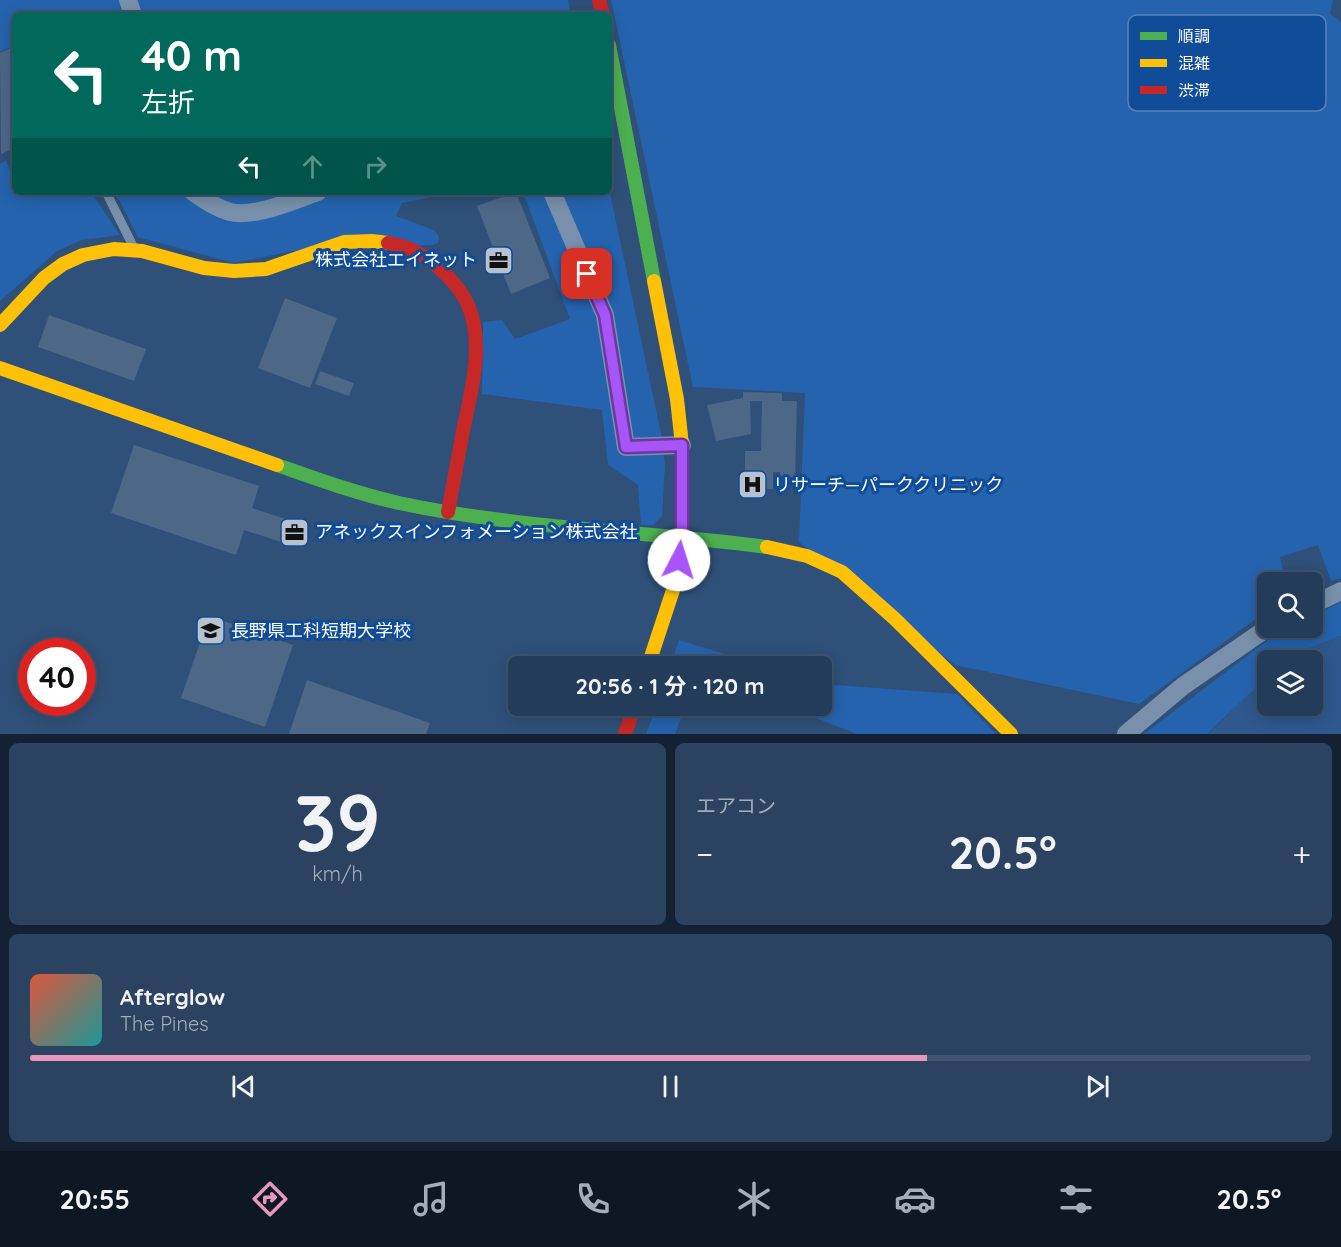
<!DOCTYPE html>
<html lang="ja">
<head>
<meta charset="utf-8">
<style>
  body { margin:0; font-family:Quicksand,"Noto Sans JP",sans-serif; background:#2b4360; color:#f1f3f6; height:100vh; display:flex; flex-direction:column; font-size:22px; white-space:nowrap }
  * { box-sizing:border-box; margin:0 }
  p { font-size:20px; color:#a3adbb }
  .icon { flex:none; width:33px; height:33px; fill:none; stroke:currentColor; stroke-width:2; stroke-linecap:round; stroke-linejoin:round }
  .map { position:relative; height:734px; overflow:hidden }
  .panel { display:flex; flex-direction:column; gap:9px; padding:9px; background:#132132; flex:1 }
  .panel>* { flex:none }
  .hud { position:absolute; left:12px; top:12px; width:600px; height:183px; border-radius:9px; box-shadow:0 3px 15px #0003,0 0 0 2px #405670; background:#00695c; color:#fff; overflow:hidden }
  .tools { position:absolute; left:1257px; top:572px; display:grid; gap:12px }
  .tools a { display:grid; place-items:center; width:66px; height:66px; border-radius:9px; background:#233c5a; box-shadow:0 3px 15px #0003,0 0 0 2px #405670; font-size:30px }
  .speed { position:absolute; left:18px; top:638px; display:flex; gap:12px; font-size:30px; font-weight:700; text-align:center }
  .speed>* { display:grid; place-content:center; width:78px; height:78px; border-radius:50%; background:#233c5a; box-shadow:0 3px 15px #0003,0 0 0 2px #405670; line-height:1 }
  .speed .limit { border:9px solid #d22; background:#fff; color:#111 }
  .pin { position:absolute; display:grid; place-items:center; width:51px; height:51px; color:#fff; margin:-26px; border-radius:12px; box-shadow:0 3px 9px #0006 }
  .me { position:absolute; width:66px; margin:-33px; rotate:5deg; stroke-linejoin:round; filter:drop-shadow(0 0 4px #0008) }
  .turn { display:flex; align-items:center; gap:21px; height:126px; padding:0 30px; font-size:27px }
  .turn .icon { width:78px; height:78px; stroke-width:2.5 }
  .turn b { display:block; font-size:42px; line-height:51px }
  .lanes { display:flex; align-items:center; height:57px; padding:0 30px; background:#0003; justify-content:center; gap:30px; direction:ltr }
  .lanes .off { opacity:.35 }
  .big { font-size:45px; font-weight:700; line-height:1.1 }
  .panel .tile { flex:1; display:flex; flex-direction:column; justify-content:center; gap:9px; min-width:0; padding:0 21px; border-radius:9px; background:#2b4360 }
  .panel .dial { align-items:center; gap:0 }
  .dial b { font-size:78px; line-height:1 }
  .song { display:flex; align-items:center; gap:18px }
  .cover { width:72px; height:72px; border-radius:9px; background:linear-gradient(135deg,hsl(10 70% 55%),hsl(180 70% 35%)) }
  .played { height:6px; border-radius:3px; background:linear-gradient(90deg,#e797bd 70%,#405670 70%) }
  .keys { display:flex; justify-content:space-around; direction:ltr }
  .heat { display:flex; justify-content:space-between; align-items:center; font-size:33px; direction:ltr }
  .panel .tiles { flex:1; display:grid; gap:9px; grid-template-columns:1fr 1fr }
  .tile:last-child { grid-column:span 2 }
  .trip { position:absolute; left:508px; top:656px; width:324px; height:60px; border-radius:9px; background:#233c5a; box-shadow:0 3px 15px #0003,0 0 0 2px #405670; font-weight:700; line-height:60px; text-align:center }
  .tabs { display:flex; height:96px; justify-content:space-around; align-items:center; background:#0e1824; color:#a3adbb }
  .tabs .icon { width:42px; height:42px }
  .tabs .on { color:#e797bd }
  .tabs b { font-size:27px; color:#f1f3f6 }
  .map>svg:first-child { display:block }
  .green { fill:#2563ae }
  .water { fill:#2e588e }
  .building { fill:#4d6787 }
  .lines { fill:none; stroke-linecap:round; stroke-linejoin:round }
  .lane { stroke:#7890ab; stroke-width:9 }
  .street { stroke:#7890ab; stroke-width:18 }
  .fast { stroke:#4caf50; stroke-width:14 }
  .slow { stroke:#ffc107; stroke-width:14 }
  .jam { stroke:#c62828; stroke-width:14 }
  .route-casing { stroke:#6d37a1; stroke-width:15 }
  .route { stroke:#a855f7; stroke-width:10 }
  .labels { text-anchor:middle; stroke-width:6; stroke-linejoin:round; paint-order:stroke }
  .poi-label { font-size:18px; fill:#fff; stroke:#104c97; text-anchor:start }
  .key { fill:#104c97; stroke:#5882b6; stroke-width:1.5 }
  .key-label { font-size:16px; fill:#fff }
</style>
</head>
<body>
<div class="map">
<svg width="1341" height="734" viewBox="0 0 1341 734">
  <rect width="100%" height="100%" fill="#2f5078"/>
  <path class="green" d="M0 0H568L571 15H15V45L0 52Z
    M611 0H1333L1330 14 1341 22V578L1331 581 1318 545 1280 557 1286 582H1268L1267 611 1139 704 955 665 799 542 805 393 693 387Z
    M6 161 15 182V192H91L120 235 82 240 57 251 0 301V164Z
    M609 189 661 433 665 465 662 516 653 525H641L638 485 608 465 602 410 482 394 483 322 502 320 515 339 570 319 523 192H609Z
    M119 192H456L402 203 396 216 434 230 439 237 438 243 433 245 293 251 234 263 138 237 116 194Z
    M1341 602V636L1310 648 1294 660H1268L1267 680 1246 697 1207 734H1144L1276 634 1290 627H1312L1313 616Z
    M679 640 764 666H670Z
    M822 684 957 694 996 734H857L782 705H822Z
    M657 705H686L675 734H646Z"/>
  <path class="water" d="M1341 636V734H1208L1246 697 1267 680 1268 705H1312V660H1294L1310 648Z"/>
  <path class="building" d="M15 46V148L1 154 0 53Z
    M516 192 550 278 511 294 477 206Z
    M285 298 337 318 310 388 258 368Z
    M49 315 146 349 134 381 38 347Z
    M320 371 354 383 349 396 315 384Z
    M743 392 782 393V401H797L795 477H780V472H773V489L745 488V451H761L762 401H750L751 434 716 441 707 405 743 398Z
    M134 445 259 486 252 508 289 520 281 542 244 530 236 555 111 513Z
    M209 616 293 645 265 727 181 698Z
    M307 680 430 723 426 734H289Z"/>
  <g class="lines">
    <path class="lane" d="M106 192 134 248"/>
    <path class="street" d="M128 0 133 15
      M193 192C205 200 216 208 230 212 255 218 294 200 318 192
      M552 192 605 315 626 447 682 445
      M1312 605 1341 591
      M1126 734 1183 686 1269 627"/>
    <path class="fast" d="M609 45 654 281
      M277 465C317 479 358 494 399 503 520 529 645 531 767 547"/>
    <path class="slow" d="M0 325 44 278 63 264 83 255 114 249 142 251 204 268 234 271 266 269 344 242 372 241 388 243
      M0 368 277 465
      M767 547 807 556 842 572 895 619 1011 734
      M648 666 676 581 682 538V445L677 399 654 281"/>
    <path class="jam" d="M599 0 603 15
      M388 243C409 246 425 255 440 269 451 279 462 291 468 305 485 344 471 391 463 431 458 458 453 485 448 512
      M625 734 635 705"/>
  </g>
  <g class="lines">
    <defs>
      <path id="route" d="M587 274 605 315 626 447 682 445V538L679 560"/>
    </defs>
    <use href="#route" class="route-casing"/>
    <use href="#route" class="route"/>
  </g>
  <defs>
    <symbol id="office-square" viewBox="-11 -11 22 22"><rect x="-9" y="-9" width="18" height="18" rx="4" fill="#b6c2d0" stroke="#104c97"/><path d="M-6-3h4V-5.5h4V-3h4V5H-6ZM-1-4.5V-3h2v-1.5ZM-6 0V1H6V0Z" fill="#111"/></symbol>
    <symbol id="hospital-square" viewBox="-11 -11 22 22"><rect x="-9" y="-9" width="18" height="18" rx="4" fill="#b6c2d0" stroke="#104c97"/><path d="M-5-5h3v3.5h4V-5h3V5h-3V1.5h-4V5h-3Z" fill="#111"/></symbol>
    <symbol id="school-square" viewBox="-11 -11 22 22"><rect x="-9" y="-9" width="18" height="18" rx="4" fill="#b6c2d0" stroke="#104c97"/><path d="M0-5L7-2L0 1L-7-2ZM-4 1L0 2.5L4 1V4Q0 6-4 4Z" fill="#111"/></symbol>
  </defs>
  <g fill-rule="evenodd">
    <use href="#office-square" x="482" y="244" width="33" height="33"/>
    <use href="#hospital-square" x="736" y="468" width="33" height="33"/>
    <use href="#office-square" x="278" y="516" width="33" height="33"/>
    <use href="#school-square" x="194" y="614" width="33" height="33"/>
  </g>
  <g class="labels">
    <g class="poi-label">
      <text x="477" y="266" text-anchor="end">株式会社エイネット</text>
      <text x="773" y="491">リサーチ―パーククリニック</text>
      <text x="315" y="538">アネックスインフォメーション株式会社</text>
      <text x="231" y="637">長野県工科短期大学校</text>
    </g>
  </g>
  <rect x="1128" y="15" width="198" height="96" rx="9" class="key"/>
  <rect x="1140" y="32" width="27" height="8" fill="#4caf50"/>
  <rect x="1140" y="59" width="27" height="8" fill="#ffc107"/>
  <rect x="1140" y="86" width="27" height="8" fill="#c62828"/>
  <g class="key-label">
    <text x="1178" y="42">順調</text>
    <text x="1178" y="69">混雑</text>
    <text x="1178" y="96">渋滞</text>
  </g>
</svg>
<div class="tools">
<a><svg class="icon" aria-label="search" viewBox="0 0 24 24"><circle cx="10" cy="10" r="6"/><path d="M15 15l6 6"/></svg></a>
<a><svg class="icon" aria-label="layers" viewBox="0 0 24 24"><path d="M12 4l9 5-9 5-9-5zM3 14l9 5 9-5"/></svg></a>
</div>
<div class="speed"><div class="limit">40</div></div>
<div class="pin" style="left:587px;top:274px;background:#d93025"><svg class="icon" aria-label="arrive" viewBox="0 0 24 24"><path d="M6 21V4h12l-3 4 3 4H6"/></svg></div>
<svg class="me" style="left:679px;top:560px" viewBox="-20 -20 40 40"><circle r="19" fill="#fff"/><path d="M0-13L10 11 0 6-10 11z" fill="#a855f7"/></svg>
<div class="trip">20:56 · 1 分 · 120 m</div>
<div class="hud">
<div class="turn"><svg class="icon" aria-label="left" viewBox="0 0 24 24"><path d="M17 20v-9H6M10 6l-5 5 5 5"/></svg><div><b>40 m</b>左折</div></div>
<div class="lanes"><svg class="icon" aria-label="left" viewBox="0 0 24 24"><path d="M17 20v-9H6M10 6l-5 5 5 5"/></svg><svg class="icon off" aria-label="ahead" viewBox="0 0 24 24"><path d="M12 20V5M6 11l6-6 6 6"/></svg><svg class="icon off" aria-label="right" viewBox="0 0 24 24"><path d="M7 20v-9h11M14 6l5 5-5 5"/></svg></div>
</div>
</div>
<section class="panel">
<div class="tiles">
<div class="tile dial"><b>39</b><p>km/h</p></div>
<div class="tile"><p>エアコン</p>
<div class="heat"><a>−</a><b class="big">20.5°</b><a>+</a></div>
</div>
<div class="tile">
<div class="song"><i class="cover"></i><div><b>Afterglow</b><p>The Pines</p></div></div>
<div class="played"></div>
<div class="keys"><svg class="icon" aria-label="previous" viewBox="0 0 24 24"><path d="M18 5L8 12l10 7zM5 5v14"/></svg><svg class="icon" aria-label="pause" viewBox="0 0 24 24"><path d="M8 5v14M16 5v14"/></svg><svg class="icon" aria-label="next" viewBox="0 0 24 24"><path d="M6 5l10 7-10 7zM19 5v14"/></svg></div>
</div>
</div>
</section>
<nav class="tabs">
<b>20:55</b>
<svg class="icon on" aria-label="directions" viewBox="0 0 24 24"><path d="M12 3l9 9-9 9-9-9zM9 14v-3h6M13 9l2 2-2 2"/></svg>
<svg class="icon" aria-label="music" viewBox="0 0 24 24"><path d="M9 18V5l10-2v13"/><circle cx="6" cy="18" r="3"/><circle cx="16" cy="16" r="3"/></svg>
<svg class="icon" aria-label="phone" viewBox="0 0 24 24"><path d="M5 4h4l2 5-3 2q2 4 5 5l2-3 5 2v4C11 20 4 13 5 4z"/></svg>
<svg class="icon" aria-label="climate" viewBox="0 0 24 24"><path d="M12 3v18M4 7l16 10M4 17L20 7"/></svg>
<svg class="icon" aria-label="car" viewBox="0 0 24 24"><path d="M5 17H2v-5l4-1 3-4h7l3 4 3 1v5h-3M9 17h6M6 11h13"/><circle cx="7" cy="17" r="2"/><circle cx="17" cy="17" r="2"/></svg>
<svg class="icon" aria-label="filters" viewBox="0 0 24 24"><path d="M4 7h16M4 17h16"/><circle cx="9" cy="7" r="2"/><circle cx="15" cy="17" r="2"/></svg>
<b>20.5°</b>
</nav>
</body>
</html>
